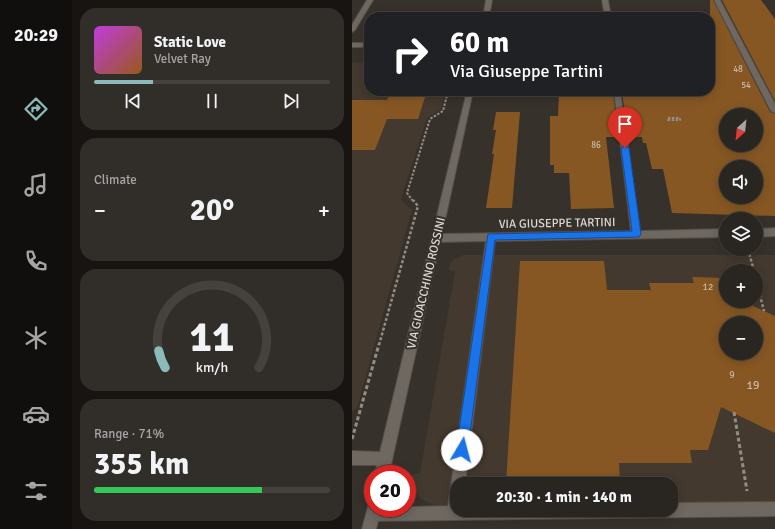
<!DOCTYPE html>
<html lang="en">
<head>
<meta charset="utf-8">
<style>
  body { margin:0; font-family:Signika,sans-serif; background:#312d29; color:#f1f3f6; height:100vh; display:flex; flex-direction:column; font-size:15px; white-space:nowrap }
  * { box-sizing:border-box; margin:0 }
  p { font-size:13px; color:#a5a5a5 }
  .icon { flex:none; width:22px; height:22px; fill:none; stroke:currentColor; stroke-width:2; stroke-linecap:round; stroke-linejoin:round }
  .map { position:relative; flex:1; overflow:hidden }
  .details { display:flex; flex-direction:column; gap:8px; padding:8px; background:#171412; width:280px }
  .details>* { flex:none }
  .guide { position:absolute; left:12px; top:12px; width:351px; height:84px; border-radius:16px; box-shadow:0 2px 10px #0003,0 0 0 1px #45423e; background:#202124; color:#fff; overflow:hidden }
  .needle { width:26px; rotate:207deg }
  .buttons { position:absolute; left:367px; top:108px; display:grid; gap:8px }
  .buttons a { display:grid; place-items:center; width:44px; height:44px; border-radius:50%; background:#292520; box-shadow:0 2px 10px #0003,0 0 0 1px #45423e; font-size:20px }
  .speed { position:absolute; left:12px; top:465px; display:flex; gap:8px; font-size:20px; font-weight:700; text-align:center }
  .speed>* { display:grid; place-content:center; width:52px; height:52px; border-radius:50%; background:#292520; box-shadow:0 2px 10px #0003,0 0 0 1px #45423e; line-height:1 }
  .speed .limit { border:6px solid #d22; background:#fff; color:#111 }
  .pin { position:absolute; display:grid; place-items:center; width:34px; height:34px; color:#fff; margin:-41px -17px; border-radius:50% 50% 50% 0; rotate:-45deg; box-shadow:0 0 4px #0007 }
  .pin .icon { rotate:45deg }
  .me { position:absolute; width:44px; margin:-22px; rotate:8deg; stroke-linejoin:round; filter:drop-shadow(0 0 3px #0008) }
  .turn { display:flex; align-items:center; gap:14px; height:84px; padding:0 20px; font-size:18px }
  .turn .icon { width:52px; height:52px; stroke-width:2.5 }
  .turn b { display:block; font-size:28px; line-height:34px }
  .big { font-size:30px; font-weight:700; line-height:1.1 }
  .details .card { flex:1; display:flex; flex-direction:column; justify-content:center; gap:6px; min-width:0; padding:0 14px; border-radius:16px; background:#312d29 }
  .details .dial { align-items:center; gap:0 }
  .dial svg { height:104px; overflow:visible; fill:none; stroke:#45423e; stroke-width:7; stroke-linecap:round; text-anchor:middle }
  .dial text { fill:#f1f3f6; stroke:none }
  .song { display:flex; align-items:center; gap:12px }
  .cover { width:48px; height:48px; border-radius:6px; background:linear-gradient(135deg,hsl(290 70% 55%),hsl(30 70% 35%)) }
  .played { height:4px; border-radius:2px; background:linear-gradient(90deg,#8bbbb9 25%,#45423e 25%) }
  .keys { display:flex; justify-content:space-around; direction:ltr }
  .heat { display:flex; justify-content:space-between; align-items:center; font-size:22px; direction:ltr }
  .charge { height:6px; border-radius:3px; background:linear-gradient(90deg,#34c759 71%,#45423e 0) }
  .trip { position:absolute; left:98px; top:477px; width:228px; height:40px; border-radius:16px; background:#292520; box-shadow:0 2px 10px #0003,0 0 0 1px #45423e; font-weight:700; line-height:40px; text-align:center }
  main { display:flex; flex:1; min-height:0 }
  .dock { display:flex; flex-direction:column; width:72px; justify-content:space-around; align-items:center; background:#100f0d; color:#a5a5a5 }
  .dock .icon { width:28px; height:28px }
  .dock .active { color:#8bbbb9 }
  .dock b { font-size:18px; color:#f1f3f6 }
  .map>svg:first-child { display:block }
  .built { fill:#44392e; fill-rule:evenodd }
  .building { fill:#865723; fill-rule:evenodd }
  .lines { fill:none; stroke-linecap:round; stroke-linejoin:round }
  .minor-casing { stroke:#544e49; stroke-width:2 }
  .path-far2 { stroke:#928c87; stroke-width:2; stroke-dasharray:2.5 1.5; stroke-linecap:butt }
  .path-far1 { stroke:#928c87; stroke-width:2.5; stroke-dasharray:3 2; stroke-linecap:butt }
  .path { stroke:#928c87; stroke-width:3; stroke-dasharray:4 2.5; stroke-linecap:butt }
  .minor { fill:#6f6861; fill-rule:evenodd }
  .route { fill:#1a73e8; stroke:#114b97 }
  .labels { text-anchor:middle; stroke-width:4; stroke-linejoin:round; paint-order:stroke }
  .far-number-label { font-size:9px; fill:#c7b8a8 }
  .number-label { font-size:10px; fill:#c7b8a8 }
  .street-label { font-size:12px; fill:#ddd8d4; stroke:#37312b }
  .near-number-label { font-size:12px; fill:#c7b8a8 }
</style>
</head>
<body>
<main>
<nav class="dock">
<b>20:29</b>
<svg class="icon active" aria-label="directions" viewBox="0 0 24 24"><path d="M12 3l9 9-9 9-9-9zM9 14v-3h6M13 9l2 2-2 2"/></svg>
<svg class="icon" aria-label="music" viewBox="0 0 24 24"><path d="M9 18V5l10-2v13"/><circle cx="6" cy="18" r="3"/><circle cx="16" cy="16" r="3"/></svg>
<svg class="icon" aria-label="phone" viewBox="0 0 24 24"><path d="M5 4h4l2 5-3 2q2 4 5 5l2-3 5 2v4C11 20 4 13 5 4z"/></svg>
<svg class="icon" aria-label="climate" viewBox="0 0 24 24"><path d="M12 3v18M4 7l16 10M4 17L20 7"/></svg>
<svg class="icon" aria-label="car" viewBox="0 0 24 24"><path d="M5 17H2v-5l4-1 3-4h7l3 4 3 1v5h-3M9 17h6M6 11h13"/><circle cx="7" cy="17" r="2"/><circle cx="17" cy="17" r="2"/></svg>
<svg class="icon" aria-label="filters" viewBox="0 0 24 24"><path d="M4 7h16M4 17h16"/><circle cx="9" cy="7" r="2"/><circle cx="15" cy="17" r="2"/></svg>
</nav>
<section class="details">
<div class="card">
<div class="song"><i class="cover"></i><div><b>Static Love</b><p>Velvet Ray</p></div></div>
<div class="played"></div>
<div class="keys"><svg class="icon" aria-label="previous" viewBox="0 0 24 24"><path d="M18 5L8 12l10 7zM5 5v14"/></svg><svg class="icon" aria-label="pause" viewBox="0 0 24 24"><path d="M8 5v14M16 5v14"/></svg><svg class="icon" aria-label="next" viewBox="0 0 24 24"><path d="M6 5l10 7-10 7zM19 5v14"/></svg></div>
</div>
<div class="card"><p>Climate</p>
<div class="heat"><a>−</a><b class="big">20°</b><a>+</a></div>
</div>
<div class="card dial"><svg viewBox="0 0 100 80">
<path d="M14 69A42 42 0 1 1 86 69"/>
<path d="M14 69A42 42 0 0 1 9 56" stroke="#8bbbb9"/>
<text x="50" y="56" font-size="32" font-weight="700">11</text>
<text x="50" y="72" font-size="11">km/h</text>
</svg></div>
<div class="card"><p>Range · 71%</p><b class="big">355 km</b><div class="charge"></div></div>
</section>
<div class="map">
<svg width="423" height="529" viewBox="0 0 423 529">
  <rect width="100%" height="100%" fill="#37312b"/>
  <path class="built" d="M17 62V91H93L89 110 75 118 50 195 49 200 60 210 5 408 0 411V63Z
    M111 255H423V502L319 503V484H105V505H82L69 499 60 485 58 475 68 473 103 272 96 269 101 260ZM374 271H404V301H374ZM374 323H404V353H374Z"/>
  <path class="building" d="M358 0H361L418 112 423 114V216L320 213 311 169H300L294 143H291L290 137H276L270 92 358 91ZM374 115H404V145H374ZM374 167H404V197H374Z
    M370 0H409L423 19V101Z
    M55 91H75L66 119H35L23 150H0V100H35L38 93 54 92Z
    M207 92H261L266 137H254L262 208 219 209 217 173H202V165H198V116H206Z
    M144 112H168L160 208H134L142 154H140L144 130H141Z
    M168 261H252L255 290H299L297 283H342L340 277 374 278V301H390L423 316V433L369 407 356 450H338L340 463H267L268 483H154ZM374 323H404V353H374Z"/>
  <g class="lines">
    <defs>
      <path id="minor" d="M15 0H21L3 30 0 32V25Z
        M134 0H140L137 17H131Z
        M250 0H256L259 17H253Z
        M362 0H368L423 104V113L419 111Z
        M0 43H17V47H0Z
        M115 91H121L90 234 279 231 262 91H268L288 231 374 229V237L143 241 113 484H105V510H319V503L423 502V516L26 521 24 529H10L17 503 21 501V508L96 506 134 241 88 242 37 474H23L25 465H0V451L28 452Z
        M423 228V236L404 237V229Z"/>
    </defs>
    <use href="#minor" class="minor-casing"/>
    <path class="path-far2" d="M316 118H328V120H316Z
      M61 201 55 193 78 119 91 111 96 91"/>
    <path class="path-far1" d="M396 249 402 271
      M404 280 412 311
      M27 345 66 206 61 200"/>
    <path class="path" d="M382 412 395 491
      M0 439 27 344"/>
    <use href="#minor" class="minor"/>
  </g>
  <path class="route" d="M273 146 277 148 289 234 287 237 143 240 116 450 114 454 110 456 106 454 104 450 136 234 280 231 269 148Z"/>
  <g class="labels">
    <g class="far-number-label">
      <text x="386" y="72">48</text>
      <text x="394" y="88">54</text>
      <text x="244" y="148">86</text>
    </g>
    <g class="number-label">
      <text x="356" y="290">12</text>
      <text x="380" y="378">9</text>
    </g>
    <g class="street-label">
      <text transform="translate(205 223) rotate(-1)" y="4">VIA GIUSEPPE TARTINI</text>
      <text transform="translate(74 283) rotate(-77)" y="4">VIA GIOACCHINO ROSSINI</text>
    </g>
    <g class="near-number-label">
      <text x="401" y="389">19</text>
    </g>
  </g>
</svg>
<div class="buttons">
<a><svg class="needle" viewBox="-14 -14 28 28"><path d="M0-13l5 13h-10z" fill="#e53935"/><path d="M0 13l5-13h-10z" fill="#a5a5a5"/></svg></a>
<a><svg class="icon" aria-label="sound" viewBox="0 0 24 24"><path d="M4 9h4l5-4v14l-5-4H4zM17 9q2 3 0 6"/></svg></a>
<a><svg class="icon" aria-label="layers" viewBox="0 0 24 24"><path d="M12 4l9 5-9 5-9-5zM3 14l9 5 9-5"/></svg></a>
<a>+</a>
<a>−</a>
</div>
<div class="speed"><div class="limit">20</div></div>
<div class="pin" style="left:273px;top:148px;background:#d93025"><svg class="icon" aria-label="arrive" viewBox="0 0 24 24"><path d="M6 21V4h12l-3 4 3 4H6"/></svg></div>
<svg class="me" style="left:110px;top:450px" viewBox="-20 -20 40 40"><circle r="19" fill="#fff"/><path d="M0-13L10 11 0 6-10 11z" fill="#1a73e8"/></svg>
<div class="trip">20:30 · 1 min · 140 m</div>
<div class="guide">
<div class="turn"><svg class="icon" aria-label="right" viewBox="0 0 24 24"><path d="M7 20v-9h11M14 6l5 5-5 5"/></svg><div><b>60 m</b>Via Giuseppe Tartini</div></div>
</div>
</div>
</main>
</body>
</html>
